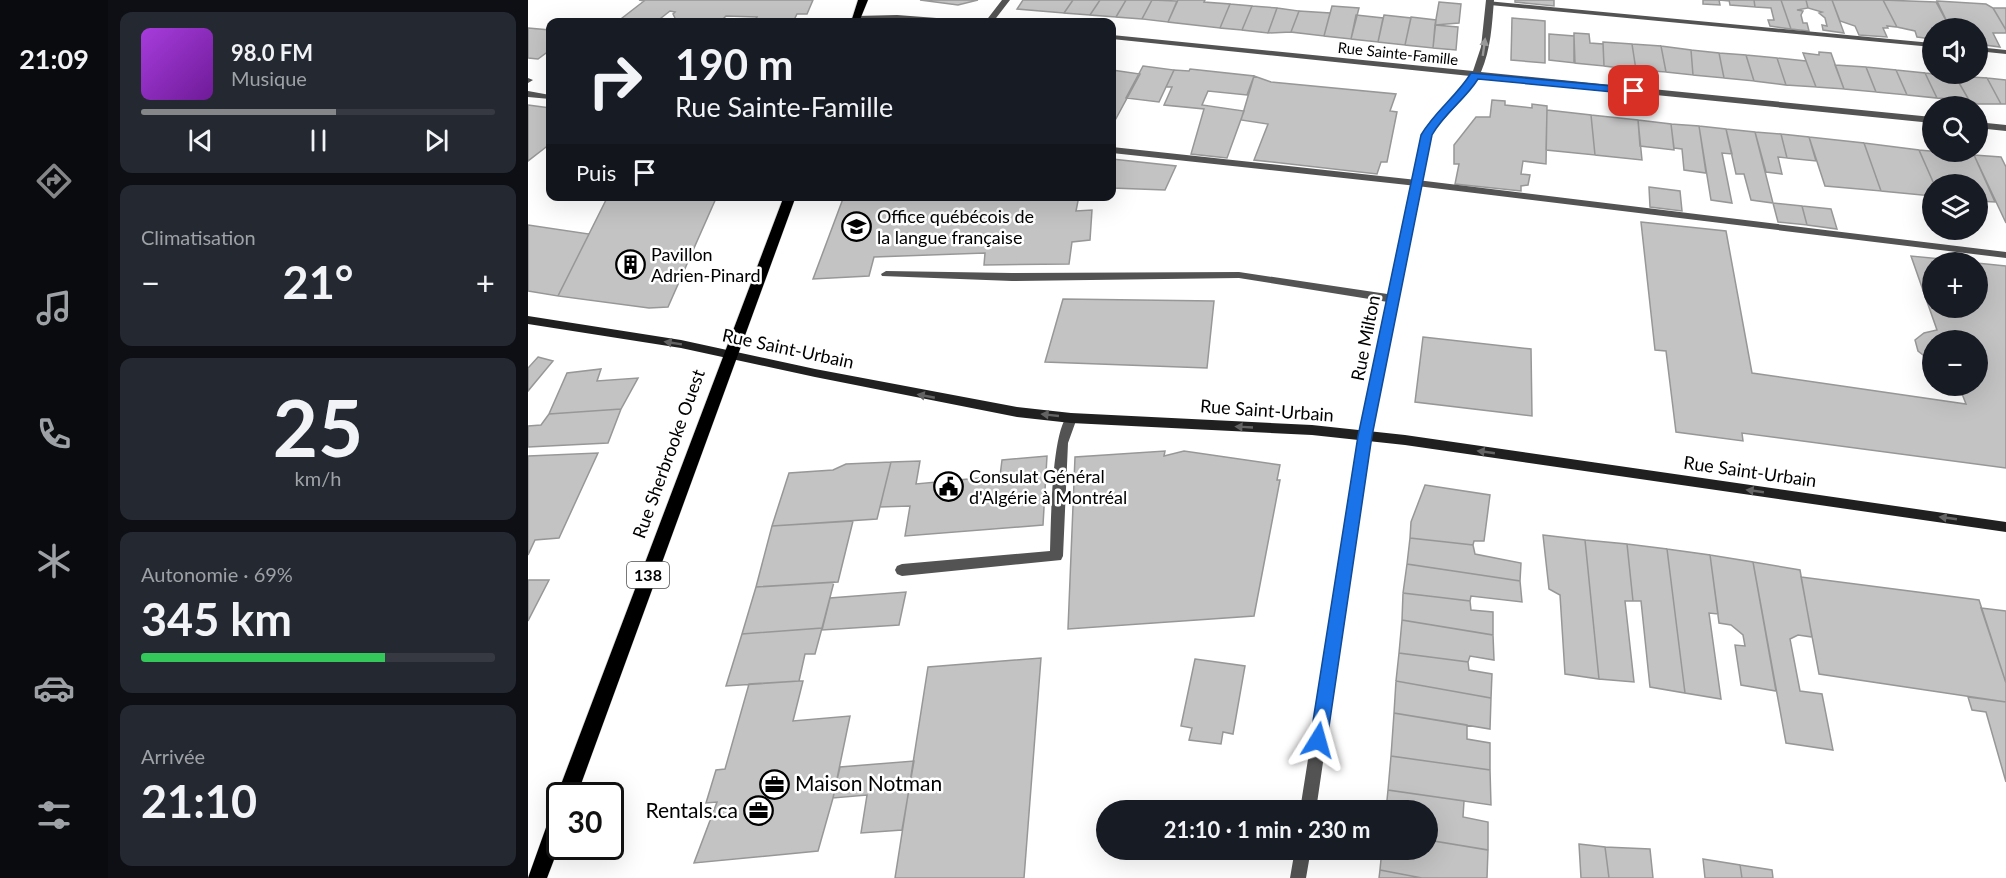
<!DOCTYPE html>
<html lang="fr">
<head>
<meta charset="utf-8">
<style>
  body { margin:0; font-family:Lato,sans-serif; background:#242831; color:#f1f3f6; height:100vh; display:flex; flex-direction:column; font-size:22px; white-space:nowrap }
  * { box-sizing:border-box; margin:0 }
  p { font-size:20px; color:#9ea1a6 }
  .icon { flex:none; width:33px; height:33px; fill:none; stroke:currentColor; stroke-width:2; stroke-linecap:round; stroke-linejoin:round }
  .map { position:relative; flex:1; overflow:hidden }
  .panel { display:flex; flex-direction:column; gap:12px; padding:12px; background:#0d0f14; width:420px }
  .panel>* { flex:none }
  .top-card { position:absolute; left:18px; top:18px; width:570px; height:183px; border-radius:12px; box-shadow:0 6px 24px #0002; background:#171b24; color:#f1f3f6; overflow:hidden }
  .fabs { position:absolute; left:1394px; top:18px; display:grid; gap:12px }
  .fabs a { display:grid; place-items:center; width:66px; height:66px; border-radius:50%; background:#171b24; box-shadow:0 6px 24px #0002; font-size:30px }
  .speed { position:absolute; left:18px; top:782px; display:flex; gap:12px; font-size:30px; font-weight:700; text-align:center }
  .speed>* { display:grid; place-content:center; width:78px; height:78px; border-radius:50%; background:#171b24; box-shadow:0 6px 24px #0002; line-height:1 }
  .speed .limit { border:3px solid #111; border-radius:9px; background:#fff; color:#111 }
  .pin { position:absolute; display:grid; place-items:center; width:51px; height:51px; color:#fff; margin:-26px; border-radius:12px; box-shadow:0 3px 9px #0006 }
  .me { position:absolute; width:66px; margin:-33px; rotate:8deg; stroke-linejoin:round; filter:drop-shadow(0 0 4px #0008) }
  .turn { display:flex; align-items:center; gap:21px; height:126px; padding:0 30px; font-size:27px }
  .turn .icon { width:78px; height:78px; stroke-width:2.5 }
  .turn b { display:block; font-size:42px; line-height:51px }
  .then { display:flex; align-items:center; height:57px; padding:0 30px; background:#0003; gap:12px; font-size:22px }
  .big { font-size:45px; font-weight:700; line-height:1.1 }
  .panel .tile { flex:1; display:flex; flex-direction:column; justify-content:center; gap:9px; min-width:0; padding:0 21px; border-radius:12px; background:#242831 }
  .panel .dial { align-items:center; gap:0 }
  .dial b { font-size:78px; line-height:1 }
  .song { display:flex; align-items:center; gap:18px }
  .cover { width:72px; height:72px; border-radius:9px; background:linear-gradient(135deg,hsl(280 70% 55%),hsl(280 70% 35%)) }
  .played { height:6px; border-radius:3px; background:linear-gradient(90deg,#858687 55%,#363941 55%) }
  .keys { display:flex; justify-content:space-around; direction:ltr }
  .heat { display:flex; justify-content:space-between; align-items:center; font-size:33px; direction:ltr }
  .charge { height:9px; border-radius:4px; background:linear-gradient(90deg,#34c759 69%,#363941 0) }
  .trip { position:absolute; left:568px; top:800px; width:342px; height:60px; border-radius:30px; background:#171b24; box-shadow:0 6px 24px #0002; font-weight:700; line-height:60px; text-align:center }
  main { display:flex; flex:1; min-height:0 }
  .tab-bar { display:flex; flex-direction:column; width:108px; justify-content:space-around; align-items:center; background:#090b0e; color:#9ea1a6 }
  .tab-bar .icon { width:42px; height:42px }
  .tab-bar .on { color:#858687 }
  .tab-bar b { font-size:27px; color:#f1f3f6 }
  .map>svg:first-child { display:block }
  .building { fill:#c3c3c3; stroke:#979797; stroke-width:1.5 }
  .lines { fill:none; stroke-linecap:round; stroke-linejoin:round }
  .primary-casing { stroke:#dbdbdb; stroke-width:1 }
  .lane { fill:#535353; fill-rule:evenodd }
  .street { fill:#535353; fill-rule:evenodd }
  .secondary { fill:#202020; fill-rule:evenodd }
  .primary { fill:#000; fill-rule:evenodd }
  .oneway { fill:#989898 }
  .oneway2 { fill:#636363 }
  .route { fill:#1a73e8; stroke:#114b97; stroke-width:1.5 }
  .labels { text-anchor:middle; stroke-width:5; stroke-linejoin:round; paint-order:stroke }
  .far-street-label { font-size:15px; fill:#000; stroke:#fff }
  .shield { fill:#fff; stroke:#4c4c4c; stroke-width:1.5 }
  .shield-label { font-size:16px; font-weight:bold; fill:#000 }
  .poi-label { font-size:18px; fill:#000; stroke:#fff; text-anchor:start }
  .street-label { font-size:18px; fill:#000; stroke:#fff }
  .near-poi-label { font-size:21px; fill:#000; stroke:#fff; text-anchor:start }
</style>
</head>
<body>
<main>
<nav class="tab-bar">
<b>21:09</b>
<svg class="icon on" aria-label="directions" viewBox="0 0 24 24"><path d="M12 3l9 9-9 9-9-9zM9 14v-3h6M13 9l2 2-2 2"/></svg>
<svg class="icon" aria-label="music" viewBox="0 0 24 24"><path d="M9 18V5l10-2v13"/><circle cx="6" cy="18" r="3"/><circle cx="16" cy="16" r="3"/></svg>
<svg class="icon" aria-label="phone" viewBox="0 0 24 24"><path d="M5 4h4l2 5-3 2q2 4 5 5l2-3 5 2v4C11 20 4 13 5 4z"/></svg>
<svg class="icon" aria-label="climate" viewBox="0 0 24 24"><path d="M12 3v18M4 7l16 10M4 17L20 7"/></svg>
<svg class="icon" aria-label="car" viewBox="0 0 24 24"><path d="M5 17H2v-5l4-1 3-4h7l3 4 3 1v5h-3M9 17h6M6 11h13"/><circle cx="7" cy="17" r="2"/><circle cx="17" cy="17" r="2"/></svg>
<svg class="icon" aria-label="filters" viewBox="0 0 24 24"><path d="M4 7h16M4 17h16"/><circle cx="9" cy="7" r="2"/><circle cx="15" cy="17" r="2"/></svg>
</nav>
<section class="panel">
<div class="tile">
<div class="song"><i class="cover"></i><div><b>98.0 FM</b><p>Musique</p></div></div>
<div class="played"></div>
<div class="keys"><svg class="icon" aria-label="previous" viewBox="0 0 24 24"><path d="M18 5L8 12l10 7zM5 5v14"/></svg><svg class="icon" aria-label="pause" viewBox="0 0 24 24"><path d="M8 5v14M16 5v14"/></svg><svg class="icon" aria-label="next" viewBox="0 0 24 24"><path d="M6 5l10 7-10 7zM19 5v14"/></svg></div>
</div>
<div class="tile"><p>Climatisation</p>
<div class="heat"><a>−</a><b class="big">21°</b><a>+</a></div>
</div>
<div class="tile dial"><b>25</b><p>km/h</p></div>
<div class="tile"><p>Autonomie · 69%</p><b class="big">345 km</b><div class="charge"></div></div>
<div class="tile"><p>Arrivée</p><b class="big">21:10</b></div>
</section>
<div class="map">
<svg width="1478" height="878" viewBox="0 0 1478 878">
  <rect width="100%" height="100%" fill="#fff"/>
  <path class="building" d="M111 0H285L279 14H269L265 22H226L229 17 198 16 195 19 174 22 148 20 145 14 147 12 142 11 128 22H89L116 1Z
    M392 0H450L430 5Z
    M495 0H545L536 13 489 9Z
    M545 0H572L562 15 536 13Z
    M572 0H598L588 17 562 15Z
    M598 0H624L614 19 588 17Z
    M624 0 649 1 640 22 614 19Z
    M650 0H677L676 2 702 4 692 28 640 22Z
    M987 0H1026V6L987 2Z
    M1175 0H1201V1L1191 0 1192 5 1175 4Z
    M1201 0H1226L1227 7 1202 5Z
    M1226 0H1253L1263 29 1242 26 1240 20H1246L1243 8 1227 7Z
    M1253 0H1278L1280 8 1269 10 1275 11 1273 15 1275 23H1279L1281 31 1263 29Z
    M1278 0H1304L1316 33 1295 30 1294 25 1299 26 1297 18 1291 13 1294 12 1280 8Z
    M1304 0H1355L1369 27 1359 26 1360 28H1355L1359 37 1331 35 1327 26 1312 21Z
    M1355 0 1408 2 1422 28H1404V39L1389 37 1387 31 1369 27Z
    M1409 1 1458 4 1465 8 1478 30V33H1465L1472 47 1449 44V28H1422Z
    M911 2 933 4 931 23 907 25Z
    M702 4 724 6 714 30 692 28Z
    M724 6 749 8 740 33 714 30Z
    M804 6 831 8 823 39 796 36Z
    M749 8 771 11 763 32 740 33Z
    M1465 8H1478V30Z
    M771 11 802 13 796 36 763 32Z
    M828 15 855 18 850 42 823 39Z
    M856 15 883 18 877 45 850 42Z
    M883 17 908 20 905 48 877 45Z
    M984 18 1017 21V63L983 60Z
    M907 25 930 27 928 50 905 48Z
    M0 28 22 30V50L10 59 0 58Z
    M1046 33 1061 34 1062 43 1075 44 1076 66 1046 63Z
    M1021 34 1046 36 1047 63 1021 60Z
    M1075 42 1104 44 1108 70 1076 66Z
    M1104 44 1133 46 1138 72 1108 70Z
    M1133 46 1163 50 1165 75 1138 72Z
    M1163 50 1191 53 1196 78 1165 75Z
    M1291 52 1303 53 1316 89 1288 87 1275 53 1291 55Z
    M1191 53 1218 55 1226 81 1196 78Z
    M1218 55 1249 58 1258 85 1226 81Z
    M1249 58 1278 61 1288 87 1258 85Z
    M1307 65 1338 67 1348 92 1316 89Z
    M615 66 646 70 631 102 598 98Z
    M1338 67 1368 70 1379 95 1348 92Z
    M662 69 726 76 719 95 680 91 674 105 716 111 699 158 663 154 676 109 636 105 644 87H638L646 70 661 71Z
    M584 70 612 74 584 126Z
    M1368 70 1397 73 1409 98 1379 95Z
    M1397 73 1427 76 1441 100 1409 98Z
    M726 76 743 82 868 94 862 111 869 112 859 162H853L849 174 726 160 740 124 713 120Z
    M1427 76 1459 78 1473 104H1449L1441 100Z
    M1459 78 1478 80V104H1473Z
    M964 100 977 101V105L1004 108V104L1019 106 1018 164 995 161 993 174 1002 175 1000 185 993 186V191L927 184 931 164H926V145L948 117H962Z
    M0 105 22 108V144L0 161Z
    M1019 110 1063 115 1067 155 1018 150Z
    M1063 115 1110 120 1114 160 1067 155Z
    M1110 120 1143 124 1146 150 1112 146Z
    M1143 124 1171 126 1178 173 1156 170 1154 149 1146 148Z
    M1171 126 1198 129 1204 154 1194 153 1204 203 1183 200Z
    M1198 129 1227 132 1245 203 1223 200 1216 174H1208Z
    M1227 132 1253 134 1259 158 1250 157 1254 174 1238 172Z
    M1253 134 1281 137 1288 161 1259 158Z
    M1281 137 1336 143 1353 191 1297 186Z
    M1336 143 1391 150 1406 184H1404V196L1353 191Z
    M1391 150 1446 155 1467 202 1449 201V184H1406Z
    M1446 155 1473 157 1478 167V223Z
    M584 159 648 166 637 190 584 188Z
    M1121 187 1152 191 1154 211 1122 207Z
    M80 196H189L140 307 121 308 30 296Z
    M316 196 463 199V196H551L548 211 564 210 562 240 544 242 541 264 456 265 457 253 346 257 341 276 285 279Z
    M1245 203 1274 206 1279 225 1250 222Z
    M1274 206 1303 209 1309 229 1279 225Z
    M1113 222 1198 231 1224 373 1438 404 1431 386H1449V340H1404V362L1390 351 1387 340 1396 333 1409 330 1383 256 1445 262H1404V308H1449V263L1478 266V468L1214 433 1215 441 1148 432 1138 351 1127 350Z
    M0 225 61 234 30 296 0 291Z
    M535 299 686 301 679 368 517 362Z
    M895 337 1003 349 1004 416 887 402Z
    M10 357 25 361 0 391V368Z
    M73 369 69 381 110 378 93 409 21 414 39 373Z
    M93 409 80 443 0 447V426L13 425 21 414Z
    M637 451 636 456 656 451 752 465 749 480H752L726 616 540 629 547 457Z
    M70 453 31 538 7 540 0 555V456Z
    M519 456 515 525 377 536 382 506 352 507 363 462 392 461 388 484 472 476 474 460Z
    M363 462 349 519 244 526 261 473 305 470 318 464Z
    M897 485 962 495 956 541H946L945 545 882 538 883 522Z
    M325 521 310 582 228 587 244 526Z
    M1015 535 1057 540 1071 679 1037 674 1032 595 1021 589Z
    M882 538 945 545 947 554 993 563 992 581 879 564Z
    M1057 540 1099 544 1105 601H1097L1106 682 1071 679Z
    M1099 544 1139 549 1157 693 1122 687 1113 601H1105Z
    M1139 549 1182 555 1190 614 1181 613 1193 699 1157 693Z
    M1182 555 1225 562 1248 691 1213 685 1207 645 1217 646 1215 635 1203 625 1191 623Z
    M1225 562 1272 570 1284 637 1270 635 1262 639 1272 691 1294 694 1305 750 1258 743Z
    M879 564 992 581 994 602 943 596 942 601 875 593Z
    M1273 577 1451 600 1478 683V702L1291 674Z
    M0 580H21L0 621Z
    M306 582 294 628 214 634 228 587Z
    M378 592 371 625 294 630 302 598Z
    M875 593 942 601 943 610 965 612V635L874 620Z
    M1453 608 1478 611V683Z
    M874 620 965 635 966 660 942 656 940 662 871 653Z
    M294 628 287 654H277L271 681 198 686 214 634Z
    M871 653 940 662 941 670 964 674 963 698 868 681Z
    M513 658 496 878H367L400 667Z
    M667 659 717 666 705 734 695 732 693 744 661 740 664 728 653 726Z
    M271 681H275L265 721 322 716 305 798 290 851 166 863 189 802 178 803 188 770 197 769 221 684Z
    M868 681 963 698 962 729 866 713Z
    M1440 697 1478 702V782L1458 712 1444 710Z
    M866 713 939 725V739L962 743V770L863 756Z
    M863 756 962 770 963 805 860 790Z
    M386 761 374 830 333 833 339 795 305 798 312 767Z
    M860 790 936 801 935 817 960 822V850L900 840V810H858Z
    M900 840 960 850 959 878H894L852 870 854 849H900Z
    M1051 844 1077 847 1081 878H1053Z
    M1077 847 1122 849 1125 878H1081Z
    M1175 859 1212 865 1214 878H1177Z
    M1212 865 1244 870 1245 878H1214Z
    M852 870 894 878H851Z"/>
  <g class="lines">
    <defs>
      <path id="primary" d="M330 0H340L331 22H323Z
        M256 196H268L49 795H32V801L29 795Z
        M32 805V844L19 878H0L25 808Z"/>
    </defs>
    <use href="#primary" class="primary-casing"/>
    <path class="lane" d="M474 0H482L465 22H457Z
      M959 1 1404 43V47L962 5 958 3Z
      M1449 47 1478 50V54L1449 51Z
      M0 78 5 80 0 83Z
      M0 91 22 95V99L0 97Z
      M584 147 889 180 1478 252V258L889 186 584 153Z
      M358 271 484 273 711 272 866 295 871 299 866 303 711 278 484 281 354 276 353 274Z
      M543 413 549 418 540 443 535 556 533 560 374 576 369 574 367 570 369 566 374 564 522 551C523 528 523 421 543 413Z"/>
    <path class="street" d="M958 0H966C964 24 963 49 953 72L1404 117V123L950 77 941 91 902 135 843 436 788 810H772L831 436 894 135C908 113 930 98 942 76L584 39V35L945 71 953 47Z
      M369 15 435 20 439 22H411L369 19 328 20 324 18 328 16Z
      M1449 122 1478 125V131L1449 128Z
      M767 849H783L778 878H762Z"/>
    <path class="secondary" d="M0 316 153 340 287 369 489 407 543 413 784 425 877 435 1478 522V532L877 445 784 435 543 423 489 417 287 377 153 348 0 324Z"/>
    <use href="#primary" class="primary"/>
  </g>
  <defs><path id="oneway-solid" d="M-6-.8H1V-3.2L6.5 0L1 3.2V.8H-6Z" transform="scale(1.5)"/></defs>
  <use class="oneway" href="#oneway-solid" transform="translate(956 47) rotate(-82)"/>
  <g class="oneway2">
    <use href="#oneway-solid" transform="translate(145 343) rotate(-171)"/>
    <use href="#oneway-solid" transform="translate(398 396) rotate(-169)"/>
    <use href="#oneway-solid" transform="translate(522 415) rotate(-174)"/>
    <use href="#oneway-solid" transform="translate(716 427) rotate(-177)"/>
    <use href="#oneway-solid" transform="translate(958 452) rotate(-172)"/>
    <use href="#oneway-solid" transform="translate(1227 491) rotate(-172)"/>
    <use href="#oneway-solid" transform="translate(1420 518) rotate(-172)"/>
  </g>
  <path class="route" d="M943 73 1106 88 1111 91 1106 94 950 79C937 100 916 113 904 135L844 436 799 740 796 746 790 749 784 746 782 740 830 436 893 135C907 111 929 96 943 73Z"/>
  <defs>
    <symbol id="school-ring" viewBox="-11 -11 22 22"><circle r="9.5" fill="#fff" stroke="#000" stroke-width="1.5"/><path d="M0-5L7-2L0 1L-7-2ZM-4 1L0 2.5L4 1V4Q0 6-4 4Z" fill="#000"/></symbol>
    <symbol id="building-ring" viewBox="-11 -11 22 22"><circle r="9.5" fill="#fff" stroke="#000" stroke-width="1.5"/><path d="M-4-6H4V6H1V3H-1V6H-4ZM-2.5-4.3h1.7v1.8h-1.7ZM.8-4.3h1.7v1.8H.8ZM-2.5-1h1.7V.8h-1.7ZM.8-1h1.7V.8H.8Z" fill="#000"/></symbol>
    <symbol id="civic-ring" viewBox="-11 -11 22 22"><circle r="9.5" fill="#fff" stroke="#000" stroke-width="1.5"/><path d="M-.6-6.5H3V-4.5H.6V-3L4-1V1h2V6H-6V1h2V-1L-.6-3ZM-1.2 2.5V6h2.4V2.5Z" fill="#000"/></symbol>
    <symbol id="office-ring" viewBox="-11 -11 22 22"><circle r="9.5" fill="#fff" stroke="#000" stroke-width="1.5"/><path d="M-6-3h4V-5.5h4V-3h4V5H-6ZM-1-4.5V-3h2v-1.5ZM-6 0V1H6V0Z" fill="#000"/></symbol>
  </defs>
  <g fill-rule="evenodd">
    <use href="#school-ring" x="312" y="210" width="33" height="33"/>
    <use href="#building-ring" x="86" y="248" width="33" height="33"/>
    <use href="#civic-ring" x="404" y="470" width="33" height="33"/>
    <use href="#office-ring" x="230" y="768" width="33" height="33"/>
    <use href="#office-ring" x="214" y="794" width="33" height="33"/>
  </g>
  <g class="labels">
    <g class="far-street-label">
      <text transform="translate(870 54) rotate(6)" y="5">Rue Sainte-Famille</text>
    </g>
    <rect class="shield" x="99" y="562" width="42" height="26" rx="4.5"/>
    <g class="shield-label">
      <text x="120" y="581">138</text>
    </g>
    <g class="poi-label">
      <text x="349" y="223">Office québécois de<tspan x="349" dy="21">la langue française</tspan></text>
      <text x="123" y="261">Pavillon<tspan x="123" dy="21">Adrien-Pinard</tspan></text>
      <text x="441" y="483">Consulat Général<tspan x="441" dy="21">d'Algérie à Montréal</tspan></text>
    </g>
    <g class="street-label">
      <text transform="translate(838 338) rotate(-79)" y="6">Rue Milton</text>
      <text transform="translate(260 349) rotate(12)" y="6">Rue Saint-Urbain</text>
      <text transform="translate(739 411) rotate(4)" y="6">Rue Saint-Urbain</text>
      <text transform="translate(141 454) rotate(-70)" y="6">Rue Sherbrooke Ouest</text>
      <text transform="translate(1222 472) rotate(8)" y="6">Rue Saint-Urbain</text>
    </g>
    <g class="near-poi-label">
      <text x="267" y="791">Maison Notman</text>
      <text x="210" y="818" text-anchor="end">Rentals.ca</text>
    </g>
  </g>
</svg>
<div class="fabs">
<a><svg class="icon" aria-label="sound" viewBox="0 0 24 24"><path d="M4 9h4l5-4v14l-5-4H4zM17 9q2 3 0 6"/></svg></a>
<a><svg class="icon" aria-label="search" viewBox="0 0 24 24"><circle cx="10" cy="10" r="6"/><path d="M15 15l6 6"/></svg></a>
<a><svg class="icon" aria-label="layers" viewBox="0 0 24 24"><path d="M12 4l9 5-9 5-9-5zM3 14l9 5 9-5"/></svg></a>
<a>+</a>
<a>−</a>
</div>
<div class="speed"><div class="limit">30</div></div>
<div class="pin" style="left:1106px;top:91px;background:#d93025"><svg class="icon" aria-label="arrive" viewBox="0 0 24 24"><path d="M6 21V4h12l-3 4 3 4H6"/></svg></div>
<svg class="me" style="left:790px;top:740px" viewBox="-20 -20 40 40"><path d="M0-17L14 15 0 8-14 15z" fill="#1a73e8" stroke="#fff" stroke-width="4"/></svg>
<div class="trip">21:10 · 1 min · 230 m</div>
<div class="top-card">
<div class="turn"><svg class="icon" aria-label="right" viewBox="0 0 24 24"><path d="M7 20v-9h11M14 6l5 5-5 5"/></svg><div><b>190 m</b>Rue Sainte-Famille</div></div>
<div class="then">Puis<svg class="icon" aria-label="arrive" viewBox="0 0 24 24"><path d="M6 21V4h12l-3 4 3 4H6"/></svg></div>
</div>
</div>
</main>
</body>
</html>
